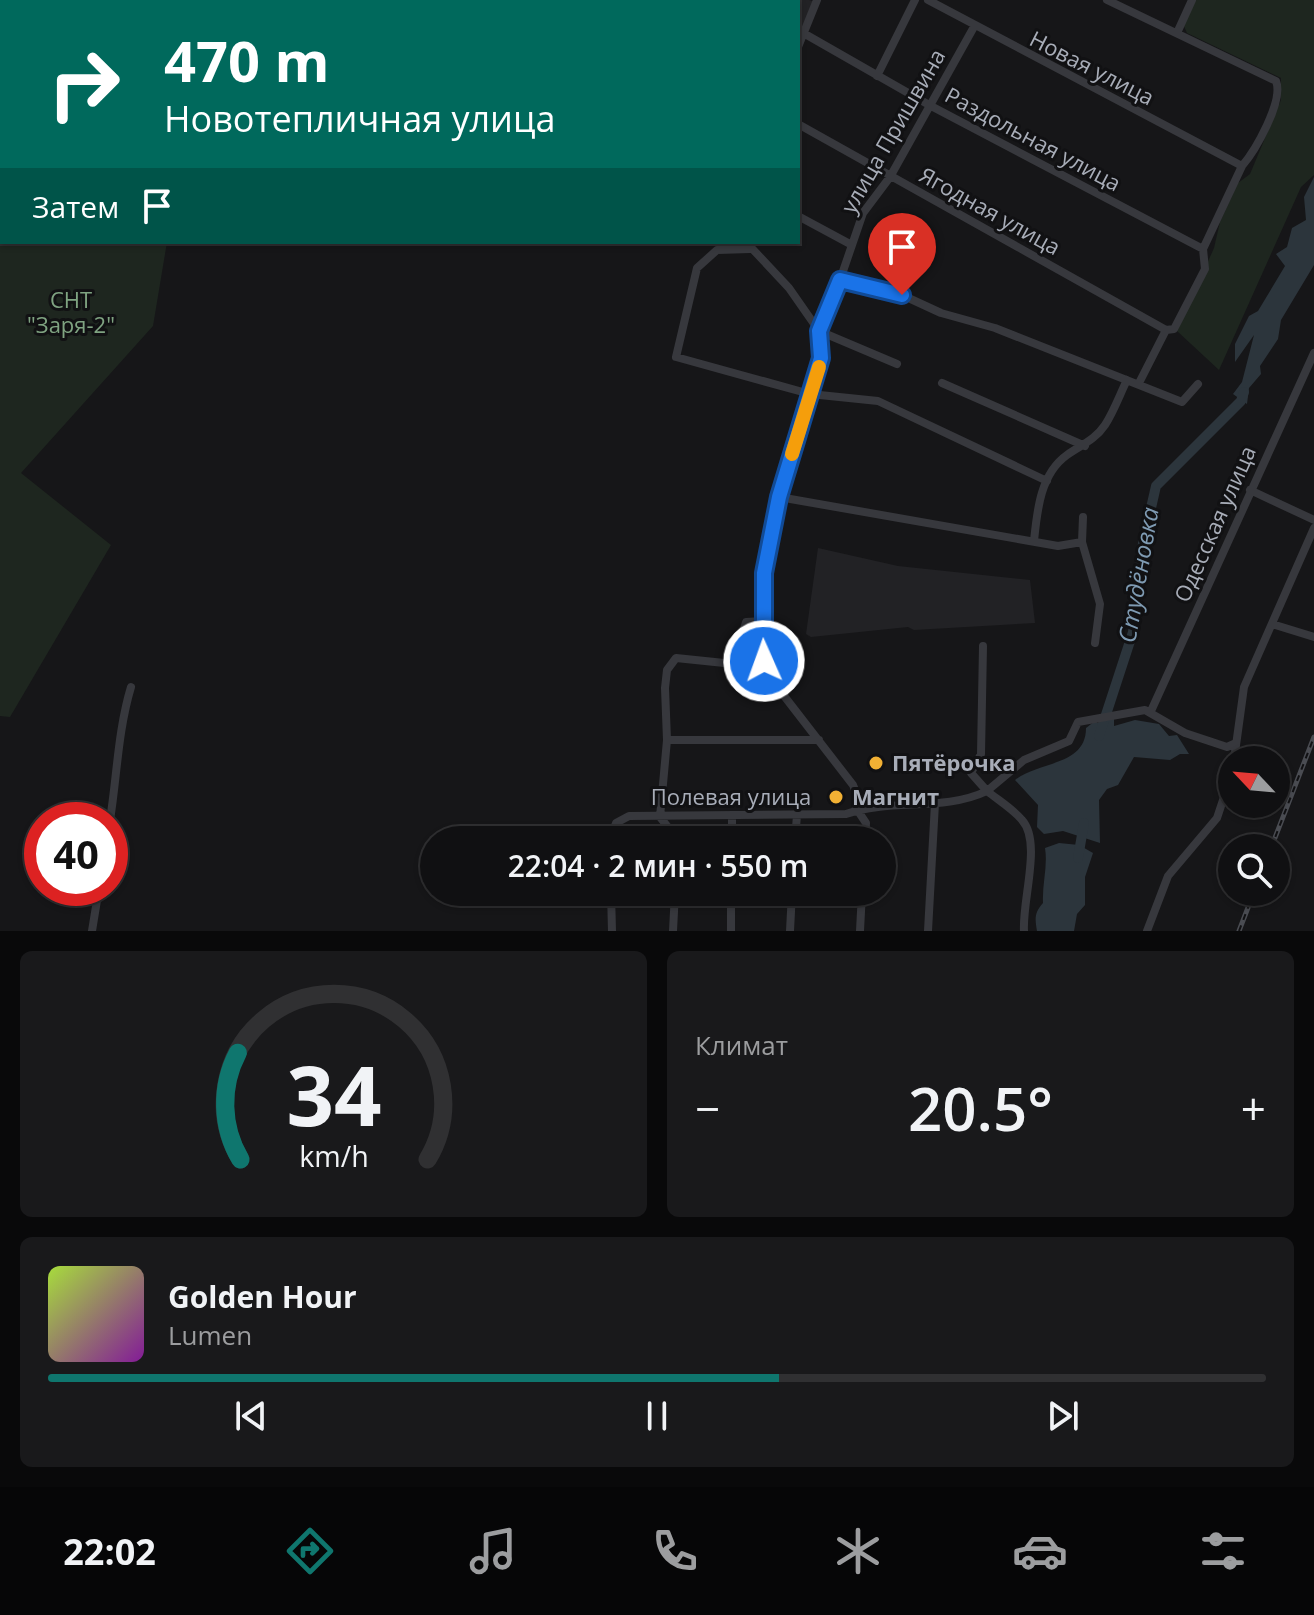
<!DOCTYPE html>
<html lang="ru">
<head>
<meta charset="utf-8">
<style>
  body { margin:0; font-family:"Open Sans",sans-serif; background:#19191b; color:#f1f3f6; height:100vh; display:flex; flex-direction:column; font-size:30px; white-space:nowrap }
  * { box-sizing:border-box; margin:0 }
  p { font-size:26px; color:#9c9d9f }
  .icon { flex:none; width:44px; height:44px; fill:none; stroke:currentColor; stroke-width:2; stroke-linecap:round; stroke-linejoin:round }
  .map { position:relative; height:931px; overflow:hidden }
  .panel { display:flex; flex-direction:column; gap:20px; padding:20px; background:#09090a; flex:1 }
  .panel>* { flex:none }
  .hud { position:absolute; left:0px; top:0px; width:800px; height:244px; box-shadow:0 2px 6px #0004,0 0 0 2px #303032; background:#00695c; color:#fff; overflow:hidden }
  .needle { width:52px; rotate:296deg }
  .tools { position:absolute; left:1218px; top:746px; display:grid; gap:16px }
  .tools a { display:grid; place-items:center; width:72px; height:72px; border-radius:50%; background:#101012; box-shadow:0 2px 6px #0004,0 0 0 2px #303032; font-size:40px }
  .speed { position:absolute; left:24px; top:802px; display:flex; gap:16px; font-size:40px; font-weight:700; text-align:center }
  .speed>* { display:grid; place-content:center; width:104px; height:104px; border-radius:50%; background:#101012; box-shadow:0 2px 6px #0004,0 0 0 2px #303032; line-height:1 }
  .speed .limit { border:12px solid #d22; background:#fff; color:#111 }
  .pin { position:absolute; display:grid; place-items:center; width:68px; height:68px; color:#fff; margin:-82px -34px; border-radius:50% 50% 50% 0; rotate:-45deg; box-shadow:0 0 8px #0007 }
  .pin .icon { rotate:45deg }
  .me { position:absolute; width:88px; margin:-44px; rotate:358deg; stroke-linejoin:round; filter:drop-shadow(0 0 6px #0008) }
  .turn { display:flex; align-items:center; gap:28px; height:168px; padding:0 32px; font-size:36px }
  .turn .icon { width:104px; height:104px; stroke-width:2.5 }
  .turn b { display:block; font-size:56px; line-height:68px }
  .then { display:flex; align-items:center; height:76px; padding:0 32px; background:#0003; gap:16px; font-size:30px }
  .big { font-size:60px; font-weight:600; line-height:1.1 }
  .panel .tile { flex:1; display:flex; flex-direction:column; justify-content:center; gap:12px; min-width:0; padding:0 28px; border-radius:12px; background:#19191b }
  .panel .dial { align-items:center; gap:0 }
  .dial svg { height:208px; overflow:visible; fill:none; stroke:#303032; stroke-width:7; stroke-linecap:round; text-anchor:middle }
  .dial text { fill:#f1f3f6; stroke:none }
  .song { display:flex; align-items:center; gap:24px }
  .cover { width:96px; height:96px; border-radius:12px; background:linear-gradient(135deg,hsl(80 70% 55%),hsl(290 70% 35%)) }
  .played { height:8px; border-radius:4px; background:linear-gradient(90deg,#0f766e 60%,#303032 60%) }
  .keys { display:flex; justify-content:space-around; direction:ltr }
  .heat { display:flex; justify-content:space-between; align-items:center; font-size:44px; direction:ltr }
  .panel .tiles { flex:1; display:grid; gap:20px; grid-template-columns:1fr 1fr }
  .tile:last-child { grid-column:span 2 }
  .trip { position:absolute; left:420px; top:826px; width:476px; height:80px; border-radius:40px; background:#101012; box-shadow:0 2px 6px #0004,0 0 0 2px #303032; font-weight:600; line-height:80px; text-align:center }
  .tabs { display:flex; height:128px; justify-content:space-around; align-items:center; background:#060607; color:#9c9d9f }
  .tabs .icon { width:56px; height:56px }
  .tabs .on { color:#0f766e }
  .tabs b { font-size:36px; color:#f1f3f6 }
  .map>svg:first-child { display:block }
  .built { fill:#222225 }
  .green { fill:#1e261f }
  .water { fill:#2c353c }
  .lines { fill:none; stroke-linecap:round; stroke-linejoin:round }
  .river { stroke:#2c353c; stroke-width:10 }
  .minor { stroke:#37383d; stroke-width:8 }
  .rail-casing { stroke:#4a4c52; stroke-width:5 }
  .rail { stroke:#111113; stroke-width:2; stroke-dasharray:6; stroke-linecap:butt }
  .route-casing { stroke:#114b97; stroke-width:20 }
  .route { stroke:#1a73e8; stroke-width:14 }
  .slow { stroke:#f59e0b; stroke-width:14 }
  .poi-dot { fill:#f2b134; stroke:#111113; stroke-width:3 }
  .labels { text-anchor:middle; stroke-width:6; stroke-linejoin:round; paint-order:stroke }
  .street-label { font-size:22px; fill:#a8adb8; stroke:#111113 }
  .park-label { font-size:22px; fill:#7fa381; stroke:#111113 }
  .poi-label { font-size:22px; font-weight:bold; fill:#a8adb8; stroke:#111113; text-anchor:start }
  .water-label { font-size:24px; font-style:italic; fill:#7f9bb3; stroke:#111113 }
</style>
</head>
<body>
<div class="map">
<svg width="1314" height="931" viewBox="0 0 1314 931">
  <rect width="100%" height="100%" fill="#161618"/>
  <path class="built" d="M740 0H809L816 2 798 47V2Z
    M818 548 898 566 1030 580 1035 623 914 630 908 627 811 637 806 634Z"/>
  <path class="green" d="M0 0H420L2 2V242H167L153 326 21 473 111 545 10 717 0 716Z
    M1194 0H1314V175L1301 187 1219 370 1177 331 1214 248 1220 222 1238 183 1250 174 1281 100V78L1187 33 1183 24Z"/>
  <path class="water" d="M1314 177V265L1281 320 1278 339 1260 366 1261 374 1249 388 1247 404 1233 394 1242 382 1254 335 1235 362V344L1249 316 1258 311 1285 266 1276 254 1287 247 1292 228 1306 220 1304 197Z
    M1110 719H1114V726L1135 720 1159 724 1169 736 1177 735 1189 754H1180L1170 760 1134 757 1118 785 1107 789 1099 800 1100 843 1063 831 1044 834 1037 827 1038 805 1015 780C1039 761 1086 766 1086 728L1095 721 1102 726Z
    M1059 843 1079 845 1093 853 1085 877V905L1077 914 1074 931H1037C1035 919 1034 913 1043 903 1042 884 1048 866 1045 848Z"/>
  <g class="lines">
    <path class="river" d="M1099 736 1133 632 1143 543 1156 486 1241 401 1244 392
      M1078 858 1084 823"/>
    <path class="minor" d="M928 0 1242 166
      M1107 0 1276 81C1284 101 1255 151 1242 166L1203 249 1205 269 1174 329 1166 330 1139 383
      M428 2 429 0
      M1177 33 1192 0
      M805 34 931 106 1203 249
      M798 47 817 0
      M877 76 915 0
      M798 124 1166 330
      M798 216 850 244
      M746 242 789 288 819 331 897 364
      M750 249 717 250 697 268 676 357 810 394 878 401 1047 481
      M840 280 902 295 941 313 995 328 1182 402 1198 384
      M942 383 1085 446
      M1250 490 1314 520
      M779 497 1058 546 1082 542 1100 604 1095 643
      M1034 541C1037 512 1040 474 1067 455 1081 445 1095 440 1105 425 1114 411 1120 394 1127 380
      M1082 542 1083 517
      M1272 624 1314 637
      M1151 711 1314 353
      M667 740H819
      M1234 760 1244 687 1314 528
      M856 808 859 800 853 785 771 679 764 661V573L779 497 821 358 819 331 824 312 840 280 863 213 890 177 975 25
      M856 808 866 823 865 840
      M110 820C117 776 118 730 131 687
      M610 840 616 823 629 816 846 814C891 798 943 812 987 791L971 773 981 754 983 646
      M678 840 660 817 667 740 665 688 667 670 676 658 734 664 746 622 763 621
      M732 840V815
      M795 840 797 815
      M611 892 612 931
      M92 931 99 888
      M673 931 675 892
      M731 931V892
      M790 931 792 892
      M860 931 862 892
      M928 931 935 803
      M1024 931C1022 900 1042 842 1022 820 1013 809 998 800 987 791L1024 760 1069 741 1078 722 1145 710 1185 733 1227 747 1236 743
      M1147 931 1168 876 1217 818 1232 773"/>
    <defs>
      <path id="rail" d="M1271 848 1314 737
        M1239 931 1254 892"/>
    </defs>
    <use href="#rail" class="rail-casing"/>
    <use href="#rail" class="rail"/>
  </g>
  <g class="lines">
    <defs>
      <path id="route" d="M764 661V573L779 497 821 358 819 331 840 280 902 295"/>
    </defs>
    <use href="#route" class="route-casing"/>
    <use href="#route" class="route"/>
    <path class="slow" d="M792 454 819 367"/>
  </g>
  <g class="poi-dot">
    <circle cx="876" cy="763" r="8"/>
    <circle cx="836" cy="797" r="8"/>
  </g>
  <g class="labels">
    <g class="street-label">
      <text transform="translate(1092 68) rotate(27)" y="8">Новая улица</text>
      <text transform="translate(893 131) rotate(-60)" y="8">улица Пришвина</text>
      <text transform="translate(1033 139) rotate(28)" y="8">Раздольная улица</text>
      <text transform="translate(990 211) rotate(29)" y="8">Ягодная улица</text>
      <text transform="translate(1215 524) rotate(-66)" y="8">Одесская улица</text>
      <text x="731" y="805">Полевая улица</text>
    </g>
    <g class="park-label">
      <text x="71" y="308">СНТ<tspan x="71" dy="25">"Заря-2"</tspan></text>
    </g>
    <g class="poi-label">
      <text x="892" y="771">Пятёрочка</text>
      <text x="852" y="805">Магнит</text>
    </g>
    <g class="water-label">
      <text transform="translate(1139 575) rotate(-80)" y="8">Студёновка</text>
    </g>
  </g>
</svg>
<div class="tools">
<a><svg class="needle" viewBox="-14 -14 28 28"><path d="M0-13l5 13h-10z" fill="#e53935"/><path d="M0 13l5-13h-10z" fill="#9c9d9f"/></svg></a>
<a><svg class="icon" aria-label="search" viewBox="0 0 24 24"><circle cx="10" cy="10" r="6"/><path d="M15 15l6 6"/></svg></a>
</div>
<div class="speed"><div class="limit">40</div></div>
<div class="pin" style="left:902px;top:295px;background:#d93025"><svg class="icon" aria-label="arrive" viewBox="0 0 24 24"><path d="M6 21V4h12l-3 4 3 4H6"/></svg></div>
<svg class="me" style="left:764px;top:661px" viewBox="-20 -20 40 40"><circle r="17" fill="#1a73e8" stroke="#fff" stroke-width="3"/><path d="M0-11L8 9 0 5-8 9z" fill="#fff"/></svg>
<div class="trip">22:04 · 2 мин · 550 m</div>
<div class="hud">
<div class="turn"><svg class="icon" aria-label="right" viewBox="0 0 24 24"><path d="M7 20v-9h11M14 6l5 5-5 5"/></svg><div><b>470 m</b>Новотепличная улица</div></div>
<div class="then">Затем<svg class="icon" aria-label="arrive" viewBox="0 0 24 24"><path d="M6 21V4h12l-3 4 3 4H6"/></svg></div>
</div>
</div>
<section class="panel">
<div class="tiles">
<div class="tile dial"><svg viewBox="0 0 100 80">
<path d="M14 69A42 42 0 1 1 86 69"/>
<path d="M14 69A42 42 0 0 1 13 28" stroke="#0f766e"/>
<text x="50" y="56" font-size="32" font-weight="700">34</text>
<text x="50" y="72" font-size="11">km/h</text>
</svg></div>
<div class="tile"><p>Климат</p>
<div class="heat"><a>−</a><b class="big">20.5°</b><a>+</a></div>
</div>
<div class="tile">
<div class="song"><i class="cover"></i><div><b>Golden Hour</b><p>Lumen</p></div></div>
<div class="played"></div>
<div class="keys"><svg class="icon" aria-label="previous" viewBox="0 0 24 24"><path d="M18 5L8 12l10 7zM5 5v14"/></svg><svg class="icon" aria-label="pause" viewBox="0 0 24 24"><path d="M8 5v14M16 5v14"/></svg><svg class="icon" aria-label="next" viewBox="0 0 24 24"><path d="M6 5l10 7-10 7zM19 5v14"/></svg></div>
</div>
</div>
</section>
<nav class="tabs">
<b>22:02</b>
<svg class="icon on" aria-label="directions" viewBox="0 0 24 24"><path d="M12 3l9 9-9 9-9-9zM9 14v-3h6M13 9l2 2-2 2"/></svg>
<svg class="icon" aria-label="music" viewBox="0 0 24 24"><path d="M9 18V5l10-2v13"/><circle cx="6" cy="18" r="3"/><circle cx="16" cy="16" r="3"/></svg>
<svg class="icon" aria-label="phone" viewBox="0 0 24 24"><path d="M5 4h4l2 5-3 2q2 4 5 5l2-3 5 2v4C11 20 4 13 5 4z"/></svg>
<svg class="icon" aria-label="climate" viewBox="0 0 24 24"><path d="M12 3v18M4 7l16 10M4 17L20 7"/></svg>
<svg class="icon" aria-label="car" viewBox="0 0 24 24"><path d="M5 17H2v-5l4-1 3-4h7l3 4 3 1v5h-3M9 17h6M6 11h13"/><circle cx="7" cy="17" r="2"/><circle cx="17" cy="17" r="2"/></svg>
<svg class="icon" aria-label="filters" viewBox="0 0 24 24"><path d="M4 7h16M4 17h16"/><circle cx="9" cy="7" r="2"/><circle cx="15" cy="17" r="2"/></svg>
</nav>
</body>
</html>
